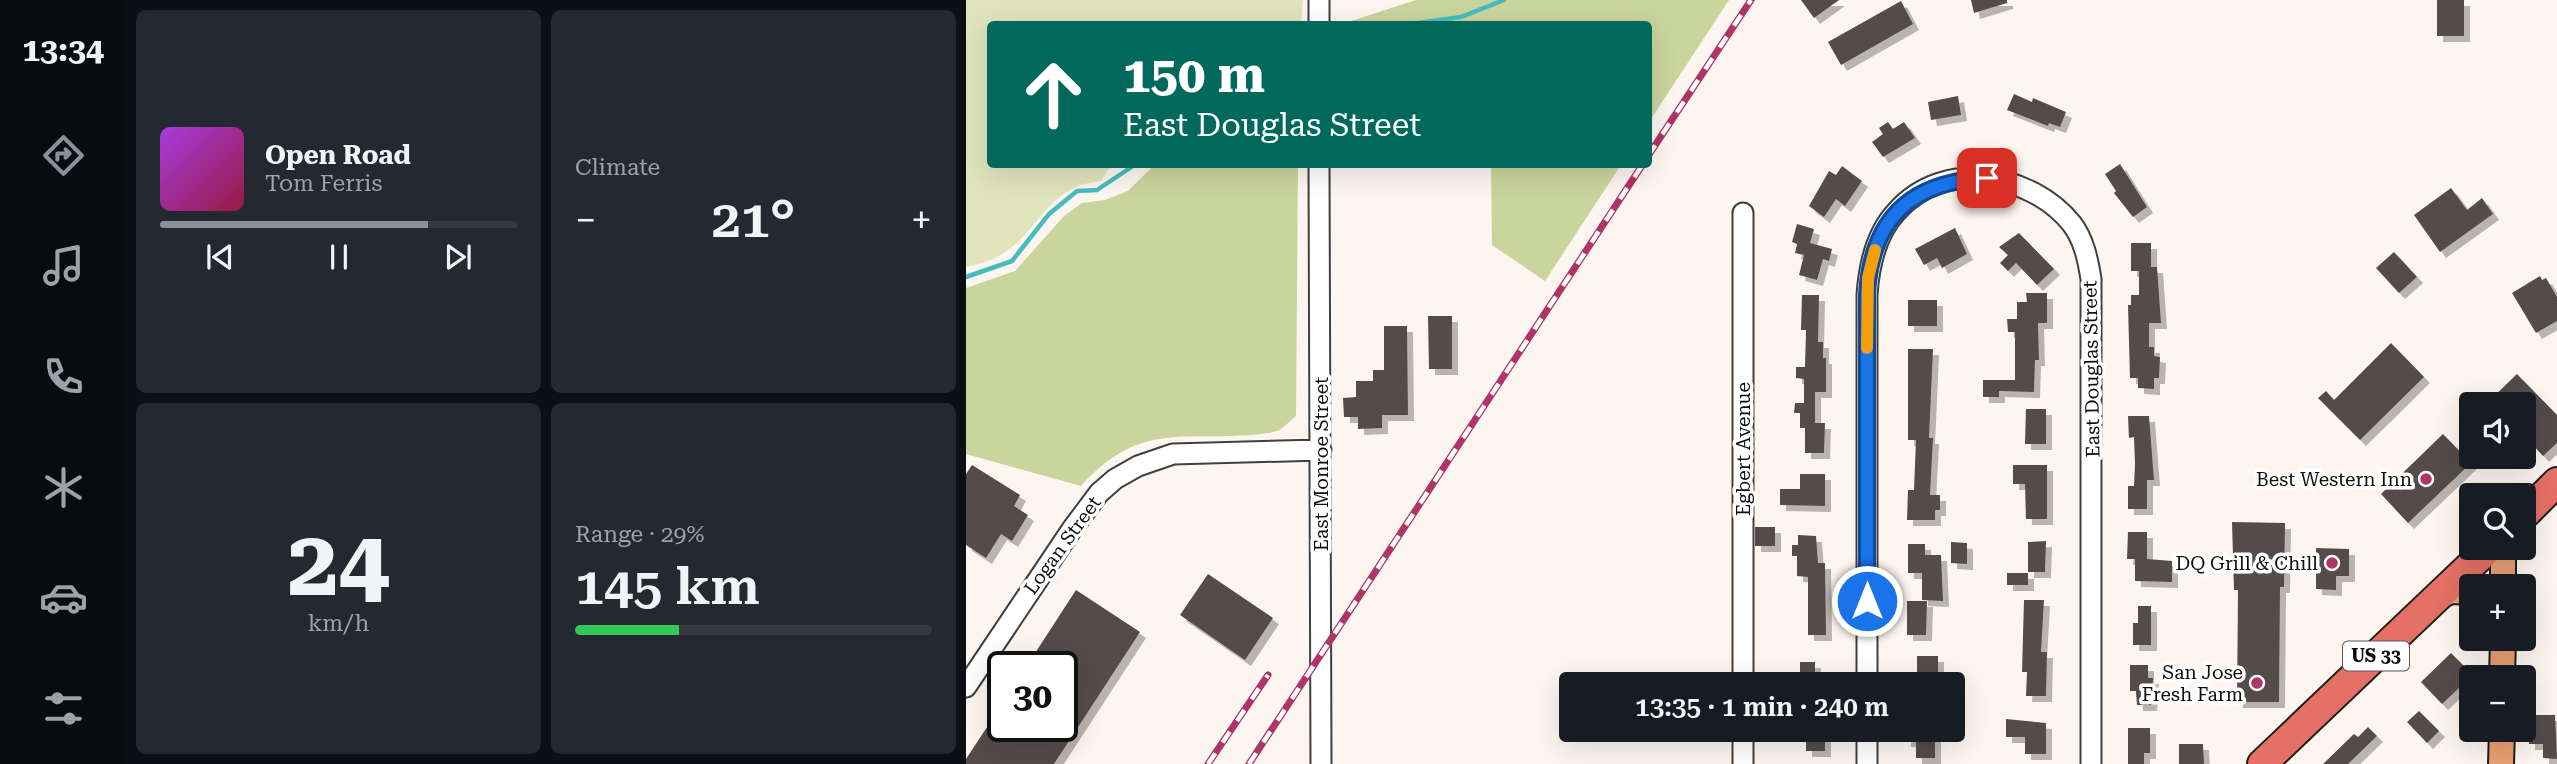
<!DOCTYPE html>
<html lang="en">
<head>
<meta charset="utf-8">
<style>
  body { margin:0; font-family:"Roboto Serif",serif; background:#242831; color:#f1f3f6; height:100vh; display:flex; flex-direction:column; font-size:26px; white-space:nowrap }
  * { box-sizing:border-box; margin:0 }
  p { font-size:23px; color:#9ea1a6 }
  .icon { flex:none; width:38px; height:38px; fill:none; stroke:currentColor; stroke-width:2; stroke-linecap:round; stroke-linejoin:round }
  .map { position:relative; flex:1; overflow:hidden }
  .panel { display:flex; flex-direction:column; gap:10px; padding:10px; background:#0d0f14; width:840px }
  .panel>* { flex:none }
  .banner { position:absolute; left:21px; top:21px; width:665px; height:147px; border-radius:7px; box-shadow:0 7px 28px #0002; background:#00695c; color:#fff; overflow:hidden }
  .tools { position:absolute; left:1493px; top:392px; display:grid; gap:14px }
  .tools a { display:grid; place-items:center; width:77px; height:77px; border-radius:7px; background:#171b24; box-shadow:0 7px 28px #0002; font-size:35px }
  .speed { position:absolute; left:21px; top:651px; display:flex; gap:14px; font-size:35px; font-weight:700; text-align:center }
  .speed>* { display:grid; place-content:center; width:91px; height:91px; border-radius:50%; background:#171b24; box-shadow:0 7px 28px #0002; line-height:1 }
  .speed .limit { border:4px solid #111; border-radius:10px; background:#fff; color:#111 }
  .pin { position:absolute; display:grid; place-items:center; width:60px; height:60px; color:#fff; margin:-30px; border-radius:14px; box-shadow:0 4px 10px #0006 }
  .me { position:absolute; width:77px; margin:-38px; rotate:0deg; stroke-linejoin:round; filter:drop-shadow(0 0 5px #0008) }
  .turn { display:flex; align-items:center; gap:24px; height:147px; padding:0 21px; font-size:32px }
  .turn .icon { width:91px; height:91px; stroke-width:2.5 }
  .turn b { display:block; font-size:49px; line-height:60px }
  .big { font-size:52px; font-weight:600; line-height:1.1 }
  .panel .card { flex:1; display:flex; flex-direction:column; justify-content:center; gap:10px; min-width:0; padding:0 24px; border-radius:10px; background:#242831 }
  .panel .dial { align-items:center; gap:0 }
  .dial b { font-size:91px; line-height:1 }
  .song { display:flex; align-items:center; gap:21px }
  .cover { width:84px; height:84px; border-radius:10px; background:linear-gradient(135deg,hsl(280 70% 55%),hsl(340 70% 35%)) }
  .played { height:7px; border-radius:4px; background:linear-gradient(90deg,#8c9099 75%,#363941 75%) }
  .keys { display:flex; justify-content:space-around; direction:ltr }
  .heat { display:flex; justify-content:space-between; align-items:center; font-size:38px; direction:ltr }
  .charge { height:10px; border-radius:5px; background:linear-gradient(90deg,#34c759 29%,#363941 0) }
  .panel .tiles { flex:1; display:grid; gap:10px; grid-template-columns:repeat(2,1fr) }
  .trip { position:absolute; left:593px; top:672px; width:406px; height:70px; border-radius:7px; background:#171b24; box-shadow:0 7px 28px #0002; font-weight:600; line-height:70px; text-align:center }
  main { display:flex; flex:1; min-height:0 }
  .tabs { display:flex; flex-direction:column; width:126px; justify-content:space-around; align-items:center; background:#090b0e; color:#9ea1a6 }
  .tabs .icon { width:49px; height:49px }
  .tabs .current { color:#8c9099 }
  .tabs b { font-size:32px; color:#f1f3f6 }
  .map>svg:first-child { display:block }
  .green { fill:#e0e4bc }
  .forest { fill:#cad49d }
  .lines { fill:none; stroke-linecap:round; stroke-linejoin:round }
  .stream { stroke:#47bcbf; stroke-width:4.5 }
  .building { fill:#554b4b; filter:url(#shadow) }
  .minor-casing { stroke:#404040; stroke-width:23 }
  .major-casing { stroke:#1e1e1e; stroke-width:28 }
  .highway-casing { stroke:#1e1e1e; stroke-width:32 }
  .minor { stroke:#fff; stroke-width:19 }
  .major { stroke:#eaa072; stroke-width:24 }
  .highway { stroke:#e57065; stroke-width:28 }
  .rail-casing { stroke:#af3468; stroke-width:7 }
  .rail { stroke:#fff; stroke-width:4.5; stroke-dasharray:13; stroke-linecap:butt }
  .route-casing { stroke:#114b97; stroke-width:18 }
  .route { stroke:#1a73e8; stroke-width:12 }
  .slow { stroke:#f59e0b; stroke-width:12 }
  .poi-dot { fill:#af3468; stroke:#fff; stroke-width:2.5 }
  .labels { text-anchor:middle; stroke-width:7; stroke-linejoin:round; paint-order:stroke }
  .shield { fill:#fff; stroke:#565656; stroke-width:2 }
  .shield-label { font-size:18px; font-weight:bold; fill:#0d0d0d }
  .street-label { font-size:19px; fill:#0d0d0d; stroke:#fff }
  .poi-label { font-size:19px; fill:#0d0d0d; stroke:#fff; text-anchor:end }
</style>
</head>
<body>
<main>
<nav class="tabs">
<b>13:34</b>
<svg class="icon current" aria-label="directions" viewBox="0 0 24 24"><path d="M12 3l9 9-9 9-9-9zM9 14v-3h6M13 9l2 2-2 2"/></svg>
<svg class="icon" aria-label="music" viewBox="0 0 24 24"><path d="M9 18V5l10-2v13"/><circle cx="6" cy="18" r="3"/><circle cx="16" cy="16" r="3"/></svg>
<svg class="icon" aria-label="phone" viewBox="0 0 24 24"><path d="M5 4h4l2 5-3 2q2 4 5 5l2-3 5 2v4C11 20 4 13 5 4z"/></svg>
<svg class="icon" aria-label="climate" viewBox="0 0 24 24"><path d="M12 3v18M4 7l16 10M4 17L20 7"/></svg>
<svg class="icon" aria-label="car" viewBox="0 0 24 24"><path d="M5 17H2v-5l4-1 3-4h7l3 4 3 1v5h-3M9 17h6M6 11h13"/><circle cx="7" cy="17" r="2"/><circle cx="17" cy="17" r="2"/></svg>
<svg class="icon" aria-label="filters" viewBox="0 0 24 24"><path d="M4 7h16M4 17h16"/><circle cx="9" cy="7" r="2"/><circle cx="15" cy="17" r="2"/></svg>
</nav>
<section class="panel">
<div class="tiles">
<div class="card">
<div class="song"><i class="cover"></i><div><b>Open Road</b><p>Tom Ferris</p></div></div>
<div class="played"></div>
<div class="keys"><svg class="icon" aria-label="previous" viewBox="0 0 24 24"><path d="M18 5L8 12l10 7zM5 5v14"/></svg><svg class="icon" aria-label="pause" viewBox="0 0 24 24"><path d="M8 5v14M16 5v14"/></svg><svg class="icon" aria-label="next" viewBox="0 0 24 24"><path d="M6 5l10 7-10 7zM19 5v14"/></svg></div>
</div>
<div class="card"><p>Climate</p>
<div class="heat"><a>−</a><b class="big">21°</b><a>+</a></div>
</div>
<div class="card dial"><b>24</b><p>km/h</p></div>
<div class="card"><p>Range · 29%</p><b class="big">145 km</b><div class="charge"></div></div>
</div>
</section>
<div class="map">
<svg width="1591" height="764" viewBox="0 0 1591 764">
  <defs>
    <filter id="shadow"><feDropShadow dx="6" dy="6" stdDeviation="0" flood-color="#0004"/></filter>
  </defs>
  <rect width="100%" height="100%" fill="#fdf5ef"/>
  <path class="green" d="M0 0H337L335 24H24V164L158 165 142 169 135 181C81 186 75 230 36 254 25 261 13 264 0 267Z"/>
  <path class="forest" d="M450 0H763L683 122 682 24H376Z
    M188 165H332L330 416 314 430 303 433C222 444 177 417 115 486L0 454V288L49 271 98 216 116 203 139 200 162 191Z
    M525 165V164L655 165 579 281 526 245Z"/>
  <g class="lines">
    <path class="stream" d="M445 24 495 17 538 0
      M0 277 46 261 83 214 111 191 131 190 170 164"/>
  </g>
  <path class="building" d="M835 0H873L848 18Z
    M1005 0H1041V3L1008 13Z
    M1471 0H1498V36H1471Z
    M935 1 947 24 875 65 862 42Z
    M1048 94 1066 102 1067 98 1100 112 1094 127 1083 123 1082 126 1041 110Z
    M992 96 995 115 965 120 962 102Z
    M922 122 927 129 938 122 949 138 917 157 906 142 917 134 913 128Z
    M1154 164 1181 207 1167 217 1148 193 1150 191 1139 174Z
    M876 166 896 181 879 206 870 199 858 217 843 206 863 171 870 175Z
    M1485 188 1501 210 1516 198 1527 214 1474 252 1448 215Z
    M831 224 848 229 844 243 866 249 863 261 857 259 851 280 833 275 838 255 829 253 831 244 826 242Z
    M989 228 1001 254 976 268 971 258 958 265 949 249Z
    M1053 233 1088 269 1071 285 1050 263 1042 271 1034 263 1042 255 1033 247Z
    M1165 243H1185V267H1191L1195 323H1183V347H1188V356L1194 357 1193 378H1188V389L1172 388V378H1164L1162 305H1165V295H1173V271H1165Z
    M1428 252 1451 277 1433 293 1410 268Z
    M1574 276 1576 280 1580 278 1591 297V321L1570 333 1546 293Z
    M1060 293H1081V323H1072L1073 360H1069L1068 392 1033 391V397H1017V380H1049V332H1042L1041 319H1051V302H1061Z
    M836 295H853L852 342H857V358H860V392H849V423H859L858 453H839V428H834V413H828L829 403H838V379L830 378V367H839L840 330H835Z
    M942 300H971V326H942Z
    M462 316H486V369H463Z
    M418 326H441L442 415H416V428L392 429V417H378L377 398 390 397V381H407V370H418Z
    M1425 343 1458 377 1394 440 1352 398 1360 391 1368 400Z
    M942 349H967L963 438H967L964 495H974V510H969V520H941L942 490H948L950 440H942Z
    M1551 374 1591 415V443L1577 456 1558 435V404H1520Z
    M1060 409H1080V444H1059Z
    M1162 416H1183L1188 480H1181V509H1162V486H1168L1169 464 1168 437 1163 438Z
    M1477 434 1505 463 1442 523 1415 494Z
    M6 465 54 495 48 506 62 515 46 541 35 534 20 558 0 545V474Z
    M1047 465H1081V519H1060L1059 484H1047Z
    M834 474H859V506L814 505V489H834Z
    M1266 522 1319 523 1318 587H1314L1313 702H1271L1272 590H1268Z
    M789 527H809V546H789Z
    M1162 532H1181V559L1206 561V582L1169 581V559H1161Z
    M832 535 850 536 852 563H859L860 635H842V577L831 576V556H826V545H832Z
    M1080 541 1079 572H1062V542Z
    M985 542 1001 543V564L985 563Z
    M942 544H959V555H975L977 601 956 600V573H942Z
    M1350 548 1383 549V576H1370V590L1350 589Z
    M1041 573H1062V585H1041Z
    M242 574 307 618 279 660 214 615Z
    M110 590 174 632 88 764H0V759L37 703V726H96V667H60Z
    M1058 600H1078L1075 652H1081L1080 696H1060L1061 672H1056Z
    M941 601H961L960 635H941Z
    M1172 606H1185V645H1167V623H1172Z
    M1485 653 1507 675 1476 704 1455 682Z
    M951 656H972V684H941V673H951Z
    M834 662H849V684H838V678H834Z
    M1164 665H1182V678H1187L1185 705H1171L1170 691H1164Z
    M1453 711 1473 731 1461 743 1441 722Z
    M1563 715H1589L1591 759 1577 758V744H1563Z
    M1040 719 1080 723V754H1059V737H1040Z
    M1402 727 1411 736 1382 764H1357L1388 734 1392 737Z
    M1162 728H1184V753H1178V764H1162Z
    M840 730H859V751H840Z
    M939 730 969 734V758H950V741H939Z
    M1213 744H1237L1238 764H1213Z"/>
  <g class="lines">
    <defs>
      <path id="minor" d="M353 0V24
        M353 164 355 764
        M777 213V684
        M901 684V295C903 265 910 233 931 211 978 158 1065 173 1106 224 1118 240 1122 260 1125 279V764
        M0 687 106 529 133 493 149 479 172 466 207 454 355 450
        M777 730V764
        M901 764V730"/>
      <path id="major" d="M1537 586V548
        M1474 596 1485 591 1505 592
        M1536 677 1537 639
        M1535 764 1536 730"/>
      <path id="highway" d="M1558 515 1591 482
        M1296 764 1523 548"/>
    </defs>
    <use href="#minor" class="minor-casing"/>
    <use href="#major" class="major-casing"/>
    <use href="#highway" class="highway-casing"/>
    <use href="#minor" class="minor"/>
    <use href="#major" class="major"/>
    <use href="#highway" class="highway"/>
    <defs>
      <path id="rail" d="M682 156 785 0
        M242 764 302 675
        M283 764 677 164"/>
    </defs>
    <use href="#rail" class="rail-casing"/>
    <use href="#rail" class="rail"/>
  </g>
  <g class="lines">
    <defs>
      <path id="route" d="M901 601V295C905 218 946 181 1021 178"/>
    </defs>
    <use href="#route" class="route-casing"/>
    <use href="#route" class="route"/>
    <path class="slow" d="M901 348 902 278 909 250"/>
  </g>
  <g class="poi-dot">
    <circle cx="1460" cy="479" r="7"/>
    <circle cx="1366" cy="563" r="7"/>
    <circle cx="1291" cy="683" r="7"/>
  </g>
  <g class="labels">
    <rect class="shield" x="1377" y="641.5" width="66" height="29" rx="5"/>
    <g class="shield-label">
      <text x="1410" y="662">US 33</text>
    </g>
    <g class="street-label">
      <text transform="translate(1125 369) rotate(-91)" y="7">East Douglas Street</text>
      <text transform="translate(777 449) rotate(-90)" y="7">Egbert Avenue</text>
      <text transform="translate(355 464) rotate(-90)" y="7">East Monroe Street</text>
      <text transform="translate(96 545) rotate(-54)" y="7">Logan Street</text>
    </g>
    <g class="poi-label">
      <text x="1446" y="486">Best Western Inn</text>
      <text x="1352" y="570">DQ Grill &amp; Chill</text>
      <text x="1277" y="679">San Jose<tspan x="1277" dy="22">Fresh Farm</tspan></text>
    </g>
  </g>
</svg>
<div class="tools">
<a><svg class="icon" aria-label="sound" viewBox="0 0 24 24"><path d="M4 9h4l5-4v14l-5-4H4zM17 9q2 3 0 6"/></svg></a>
<a><svg class="icon" aria-label="search" viewBox="0 0 24 24"><circle cx="10" cy="10" r="6"/><path d="M15 15l6 6"/></svg></a>
<a>+</a>
<a>−</a>
</div>
<div class="speed"><div class="limit">30</div></div>
<div class="pin" style="left:1021px;top:178px;background:#d93025"><svg class="icon" aria-label="arrive" viewBox="0 0 24 24"><path d="M6 21V4h12l-3 4 3 4H6"/></svg></div>
<svg class="me" style="left:901px;top:601px" viewBox="-20 -20 40 40"><circle r="17" fill="#1a73e8" stroke="#fff" stroke-width="3"/><path d="M0-11L8 9 0 5-8 9z" fill="#fff"/></svg>
<div class="trip">13:35 · 1 min · 240 m</div>
<div class="banner">
<div class="turn"><svg class="icon" aria-label="ahead" viewBox="0 0 24 24"><path d="M12 20V5M6 11l6-6 6 6"/></svg><div><b>150 m</b>East Douglas Street</div></div>
</div>
</div>
</main>
</body>
</html>
